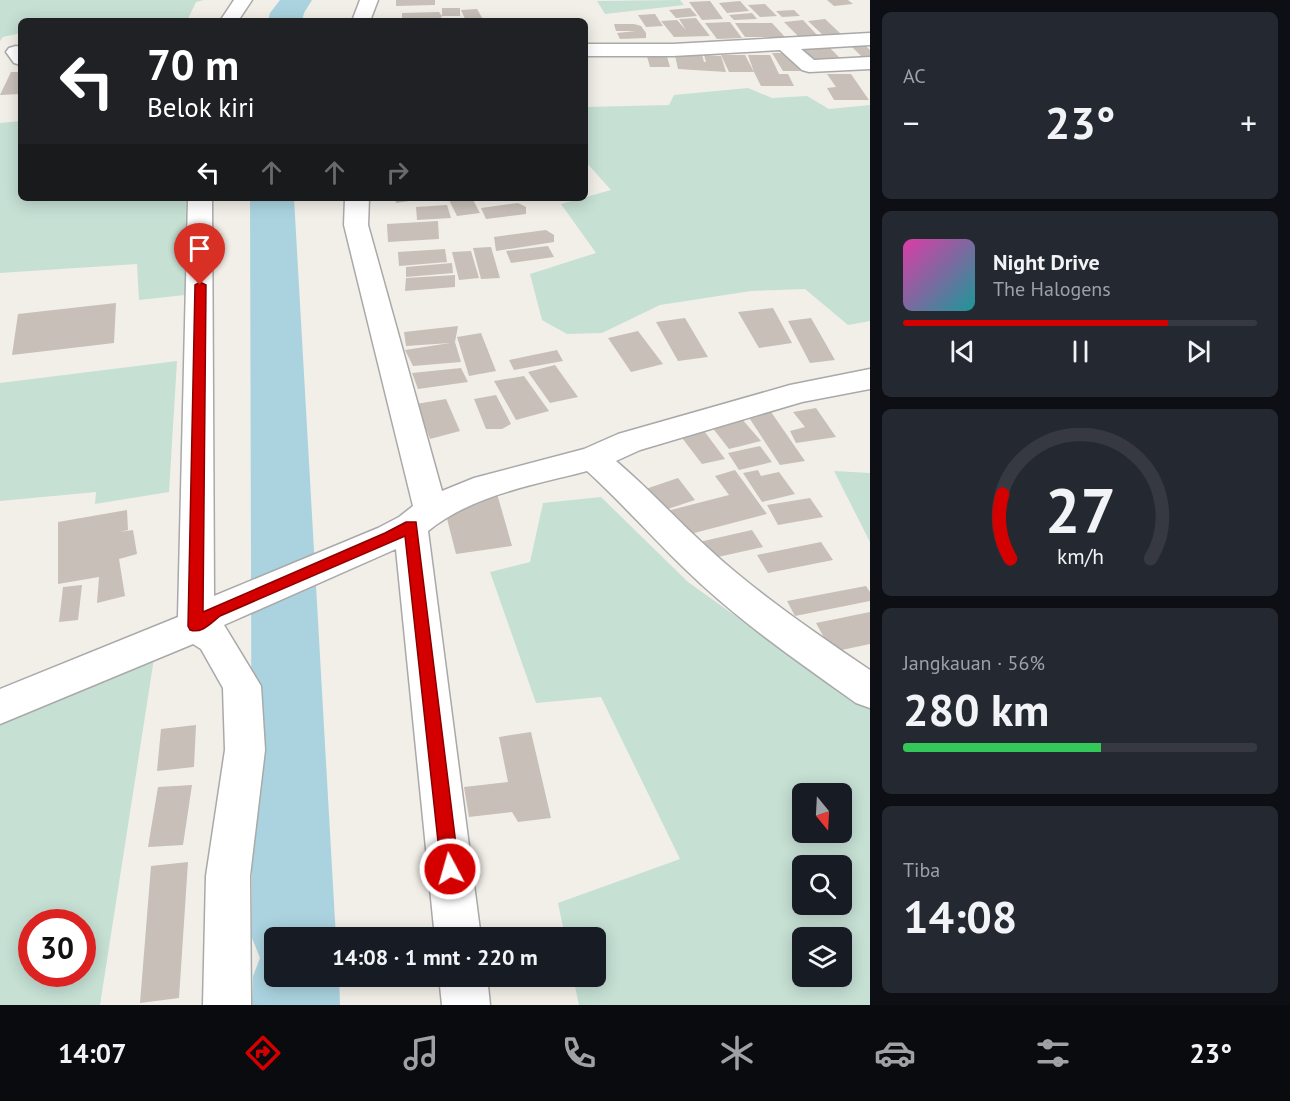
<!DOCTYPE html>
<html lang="id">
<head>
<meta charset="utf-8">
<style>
  body { margin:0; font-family:"PT Sans",sans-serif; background:#242831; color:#f1f3f6; height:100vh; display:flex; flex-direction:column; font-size:22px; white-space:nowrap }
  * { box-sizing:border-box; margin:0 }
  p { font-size:20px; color:#9ea1a6 }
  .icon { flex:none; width:33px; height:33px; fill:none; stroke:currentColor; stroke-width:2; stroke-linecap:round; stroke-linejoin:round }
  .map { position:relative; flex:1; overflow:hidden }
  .details { display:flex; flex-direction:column; gap:12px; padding:12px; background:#0d0f14; width:420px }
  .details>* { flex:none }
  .guide { position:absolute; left:18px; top:18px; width:570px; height:183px; border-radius:9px; box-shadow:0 3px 15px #0003; background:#202124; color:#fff; overflow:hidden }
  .needle { width:39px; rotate:162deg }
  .fabs { position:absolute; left:792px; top:783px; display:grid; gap:12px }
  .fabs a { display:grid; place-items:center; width:60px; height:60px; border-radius:9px; background:#171b24; box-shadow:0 3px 15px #0003; font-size:30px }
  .speed { position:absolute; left:18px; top:909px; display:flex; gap:12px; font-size:30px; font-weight:700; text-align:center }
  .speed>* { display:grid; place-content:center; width:78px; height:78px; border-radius:50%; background:#171b24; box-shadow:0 3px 15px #0003; line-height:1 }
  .speed .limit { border:9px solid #d22; background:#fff; color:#111 }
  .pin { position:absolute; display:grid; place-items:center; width:51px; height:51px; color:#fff; margin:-62px -26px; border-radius:50% 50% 50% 0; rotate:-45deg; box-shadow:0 0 6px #0007 }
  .pin .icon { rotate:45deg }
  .me { position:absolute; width:66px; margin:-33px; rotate:354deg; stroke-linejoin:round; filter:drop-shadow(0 0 4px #0008) }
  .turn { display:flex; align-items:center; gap:21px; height:126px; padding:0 30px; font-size:27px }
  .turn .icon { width:78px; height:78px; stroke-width:2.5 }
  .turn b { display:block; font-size:42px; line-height:51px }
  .lanes { display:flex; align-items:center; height:57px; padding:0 30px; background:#0003; justify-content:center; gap:30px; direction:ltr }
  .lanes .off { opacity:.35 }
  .big { font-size:45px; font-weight:600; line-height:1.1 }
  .details .tile { flex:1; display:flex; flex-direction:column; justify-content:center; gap:9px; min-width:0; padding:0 21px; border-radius:9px; background:#242831 }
  .details .dial { align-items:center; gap:0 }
  .dial svg { height:156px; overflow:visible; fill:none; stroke:#363941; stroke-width:7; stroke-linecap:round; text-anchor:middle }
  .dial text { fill:#f1f3f6; stroke:none }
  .song { display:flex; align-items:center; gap:18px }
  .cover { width:72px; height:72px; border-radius:9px; background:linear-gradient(135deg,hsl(320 70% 55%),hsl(180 70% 35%)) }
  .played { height:6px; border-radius:3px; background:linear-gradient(90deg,#d40000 75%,#363941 75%) }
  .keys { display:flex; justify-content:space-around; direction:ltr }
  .heat { display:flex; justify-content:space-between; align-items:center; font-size:33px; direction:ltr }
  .charge { height:9px; border-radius:4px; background:linear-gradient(90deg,#34c759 56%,#363941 0) }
  .trip { position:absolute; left:264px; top:927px; width:342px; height:60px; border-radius:9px; background:#171b24; box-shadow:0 3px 15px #0003; font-weight:600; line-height:60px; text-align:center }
  .menu { display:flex; height:96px; justify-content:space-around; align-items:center; background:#090b0e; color:#9ea1a6 }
  .menu .icon { width:42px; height:42px }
  .menu .active { color:#d40000 }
  .menu b { font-size:27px; color:#f1f3f6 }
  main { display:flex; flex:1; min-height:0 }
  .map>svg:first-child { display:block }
  .wetland { fill:#c6e0d4; fill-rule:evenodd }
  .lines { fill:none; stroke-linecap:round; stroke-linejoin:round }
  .river { fill:#aad3df; fill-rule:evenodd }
  .building { fill:#c7bfb8 }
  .minor-casing { stroke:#a9a9a9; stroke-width:3 }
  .minor { fill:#fff; fill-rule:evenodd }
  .route { fill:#d40000; stroke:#8a0000; stroke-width:1.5 }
</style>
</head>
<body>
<main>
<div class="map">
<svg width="870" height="1005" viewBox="0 0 870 1005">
  <rect width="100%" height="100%" fill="#f2efe9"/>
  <path class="wetland" d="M0 0H204L196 2 187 21H21V33L3 37 0 41Z
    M680 0 684 5 605 14 597 1Z
    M748 88 772 98 807 96 829 109 870 105V321L848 325 805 289 751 291 660 305 602 333 567 334 542 320 530 274 596 253 561 204 611 190 585 161V107L669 105 674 95Z
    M21 121V198H186L185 295 139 300 137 264 0 273V123Z
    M177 361 169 492 95 504 96 492 0 501V383Z
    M834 471 870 473V542Z
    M601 497 688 582 839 690 870 709V1005H579L573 977 596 976V938L565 937 558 903 680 859 601 697 536 703 490 572 530 562 543 503ZM802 794H842V832H802ZM802 866H842V904H802ZM802 938H842V976H802Z
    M155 652 100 1005H0V719ZM32 922H82V974H32Z"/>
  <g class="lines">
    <path class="river" d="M280 0H312L304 13 302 21H268L270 13Z
      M250 198H294L336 938H274V976H339L340 1005H252L253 976 260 958 252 938Z"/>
  </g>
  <path class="building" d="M396 0H435V5L396 6Z
    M827 0H848L853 4 834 6Z
    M710 1 723 19 702 20 689 2Z
    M740 1 749 11 727 13 719 3Z
    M765 4 777 16 760 17 748 5Z
    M442 8H460V16H442L440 20 402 21V13L439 12 442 16Z
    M690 8 697 16 676 18 669 10Z
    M477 9 484 21H466L461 10Z
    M794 10 800 16 782 17 776 11Z
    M752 13 757 19 734 20 729 15Z
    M655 14 663 26 646 27 638 15Z
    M696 18 710 36 674 37 661 21 677 20 686 30 679 19Z
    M825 19 841 34 824 36 808 21Z
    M803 20 817 35 798 36 784 22Z
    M730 22 742 38 717 39 705 23Z
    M735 23H772L785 37H745Z
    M614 24H634L641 26 646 33V38L620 39 617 33 636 31H616Z
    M863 43 870 50V60H865L849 44Z
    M829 47 843 61 810 63 798 48Z
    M674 51H701L704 62H706L704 55 721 56 726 72 678 69Z
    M646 53H666L670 67H650Z
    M772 53H794L806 71H783Z
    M721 55H745L754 72 748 55H770L779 74H788L794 86H761L754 72H729Z
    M11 72H21V94L0 95Z
    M827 74H851L869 100H834L827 88 836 87Z
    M395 198H423V199L396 203Z
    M448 198H472L480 213 457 216Z
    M518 203 526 207V214L486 219 481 208Z
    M447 205 451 218 417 220 416 207Z
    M438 221 439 239 388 242 387 224Z
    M546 230 554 235V242L496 251 494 237Z
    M548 246 554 257 511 263 506 251Z
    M491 247 500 278 481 279 473 248Z
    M445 249 447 262 399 266 398 252Z
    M471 251 479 278 459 280 452 252Z
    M452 263 453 273 406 277V267Z
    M455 275V287L405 291 406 278Z
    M116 303 114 343 12 355 18 314Z
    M773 308 792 343 759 348 738 312Z
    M685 318 708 357 678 361 656 322Z
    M811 318 835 360 810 363 788 321Z
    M458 326 455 342 461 362 413 366 405 350 450 343 406 346 404 332Z
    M638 331 663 364 631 372 608 338Z
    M481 333 496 371 469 376 457 337Z
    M557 350 563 361 514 370 509 360Z
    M555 365 578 397 550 403 528 372Z
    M461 368 468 382 418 389 412 373Z
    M524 376 549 411 516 420 494 381Z
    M496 395 511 424 502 429H486L474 399Z
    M446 399 460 431 430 439 416 404Z
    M816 408 836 437 796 443 790 431 805 427 793 412Z
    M769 409 805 461 780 465 746 413Z
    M741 418 761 441 729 449 711 426Z
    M702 428 725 459 702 464 679 434Z
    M760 446 772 462 739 470 728 453Z
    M735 470 767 514 679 537 663 512 729 495 715 476Z
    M758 470 761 476 779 472 795 494 762 502 743 473Z
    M678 478 695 500 638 519 622 497Z
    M496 490 512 546 456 554 445 511Z
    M810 498 823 517 778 525 767 505Z
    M127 510 128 530 120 532 133 530 137 554 119 559 125 596 97 603 99 577 58 584V522Z
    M752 530 763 547 709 559 699 542Z
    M821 542 833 560 768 573 757 555Z
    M82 585 78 620 59 622 63 587Z
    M866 586 870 592V601L795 616 787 601Z
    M870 612V644L832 652 816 623Z
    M196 725 194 767 157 771 161 729Z
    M531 732 551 818 518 822 512 812 469 817 464 787 508 782 499 737Z
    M192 785 183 845 148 847 158 787Z
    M188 862 179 998 140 1003 151 866Z"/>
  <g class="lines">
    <defs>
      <path id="minor" d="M234 0H252L238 21H220Z
        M360 0H378L370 21H352Z
        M870 33V45L801 49 814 60 870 57V69L809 72 802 70 780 50 673 56H585V44H673Z
        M16 46 21 47V65L14 63 6 52 9 48Z
        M188 198H212L214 596 378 528 399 517 413 506 344 225 345 198H369L368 225 442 491 474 478 584 449 618 434 790 385 870 369V389L802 402 640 450 616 461C649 489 677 520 709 549 758 594 814 632 870 670V708L856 703C797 661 736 619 684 568 651 536 621 502 587 471 534 485 472 495 428 531L481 938H435L396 549 224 625 261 686 265 750 250 876 251 1005H203L206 876 225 750 223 688 201 649 193 644 0 724V689L178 617Z
        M439 976H487L490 1005H442Z"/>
    </defs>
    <use href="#minor" class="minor-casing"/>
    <use href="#minor" class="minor"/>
  </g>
  <path class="route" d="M200 282 206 285 203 612 385 533 406 522H416L459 869 457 875 450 878 444 875 441 869 405 536 220 616C211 623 202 634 190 630L188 626 195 285Z"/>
</svg>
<div class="fabs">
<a><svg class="needle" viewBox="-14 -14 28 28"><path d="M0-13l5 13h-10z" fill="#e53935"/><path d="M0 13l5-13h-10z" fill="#9ea1a6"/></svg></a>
<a><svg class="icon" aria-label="search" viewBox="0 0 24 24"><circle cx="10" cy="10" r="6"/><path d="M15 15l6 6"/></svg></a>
<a><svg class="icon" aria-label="layers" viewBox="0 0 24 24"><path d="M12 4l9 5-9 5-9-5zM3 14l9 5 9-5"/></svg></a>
</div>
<div class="speed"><div class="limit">30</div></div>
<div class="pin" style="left:200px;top:285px;background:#d93025"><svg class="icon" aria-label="arrive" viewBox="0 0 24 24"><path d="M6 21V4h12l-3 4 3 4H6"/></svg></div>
<svg class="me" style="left:450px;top:869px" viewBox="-20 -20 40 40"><circle r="17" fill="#d40000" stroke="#fff" stroke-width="3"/><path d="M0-11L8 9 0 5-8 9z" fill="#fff"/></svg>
<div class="trip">14:08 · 1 mnt · 220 m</div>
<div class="guide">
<div class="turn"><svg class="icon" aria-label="left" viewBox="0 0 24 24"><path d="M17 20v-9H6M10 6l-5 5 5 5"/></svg><div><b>70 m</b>Belok kiri</div></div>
<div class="lanes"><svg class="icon" aria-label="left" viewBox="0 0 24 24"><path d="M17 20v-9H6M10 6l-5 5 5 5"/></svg><svg class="icon off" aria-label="ahead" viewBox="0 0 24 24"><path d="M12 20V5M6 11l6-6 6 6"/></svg><svg class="icon off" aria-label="ahead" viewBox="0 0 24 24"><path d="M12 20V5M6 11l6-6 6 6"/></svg><svg class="icon off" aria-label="right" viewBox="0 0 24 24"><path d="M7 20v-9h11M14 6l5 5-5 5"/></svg></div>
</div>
</div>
<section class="details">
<div class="tile"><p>AC</p>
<div class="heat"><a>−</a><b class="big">23°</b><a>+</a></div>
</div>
<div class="tile">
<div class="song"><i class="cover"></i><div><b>Night Drive</b><p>The Halogens</p></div></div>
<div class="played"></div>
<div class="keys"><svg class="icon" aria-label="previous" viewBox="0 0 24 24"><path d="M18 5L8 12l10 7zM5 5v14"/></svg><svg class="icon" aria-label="pause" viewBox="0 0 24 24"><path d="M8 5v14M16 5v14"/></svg><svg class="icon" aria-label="next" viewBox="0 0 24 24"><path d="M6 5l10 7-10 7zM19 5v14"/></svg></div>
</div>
<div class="tile dial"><svg viewBox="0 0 100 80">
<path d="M14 69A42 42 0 1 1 86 69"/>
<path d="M14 69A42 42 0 0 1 10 36" stroke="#d40000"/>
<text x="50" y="56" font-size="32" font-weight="700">27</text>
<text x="50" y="72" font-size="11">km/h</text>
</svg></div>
<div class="tile"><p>Jangkauan · 56%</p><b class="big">280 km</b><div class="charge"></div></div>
<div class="tile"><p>Tiba</p><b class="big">14:08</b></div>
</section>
</main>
<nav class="menu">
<b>14:07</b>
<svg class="icon active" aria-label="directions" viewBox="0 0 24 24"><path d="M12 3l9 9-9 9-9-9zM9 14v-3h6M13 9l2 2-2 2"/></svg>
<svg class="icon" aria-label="music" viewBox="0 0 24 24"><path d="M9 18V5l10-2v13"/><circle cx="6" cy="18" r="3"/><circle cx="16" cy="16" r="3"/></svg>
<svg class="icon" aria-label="phone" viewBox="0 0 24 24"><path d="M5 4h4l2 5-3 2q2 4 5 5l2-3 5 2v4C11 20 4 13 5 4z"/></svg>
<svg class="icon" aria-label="climate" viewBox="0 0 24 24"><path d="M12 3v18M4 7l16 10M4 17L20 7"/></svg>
<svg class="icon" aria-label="car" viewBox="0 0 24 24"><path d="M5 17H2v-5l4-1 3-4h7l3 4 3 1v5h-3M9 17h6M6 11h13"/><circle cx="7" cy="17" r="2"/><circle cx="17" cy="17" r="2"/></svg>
<svg class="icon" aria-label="filters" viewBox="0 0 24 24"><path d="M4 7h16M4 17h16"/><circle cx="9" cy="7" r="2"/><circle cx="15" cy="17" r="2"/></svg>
<b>23°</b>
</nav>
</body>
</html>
